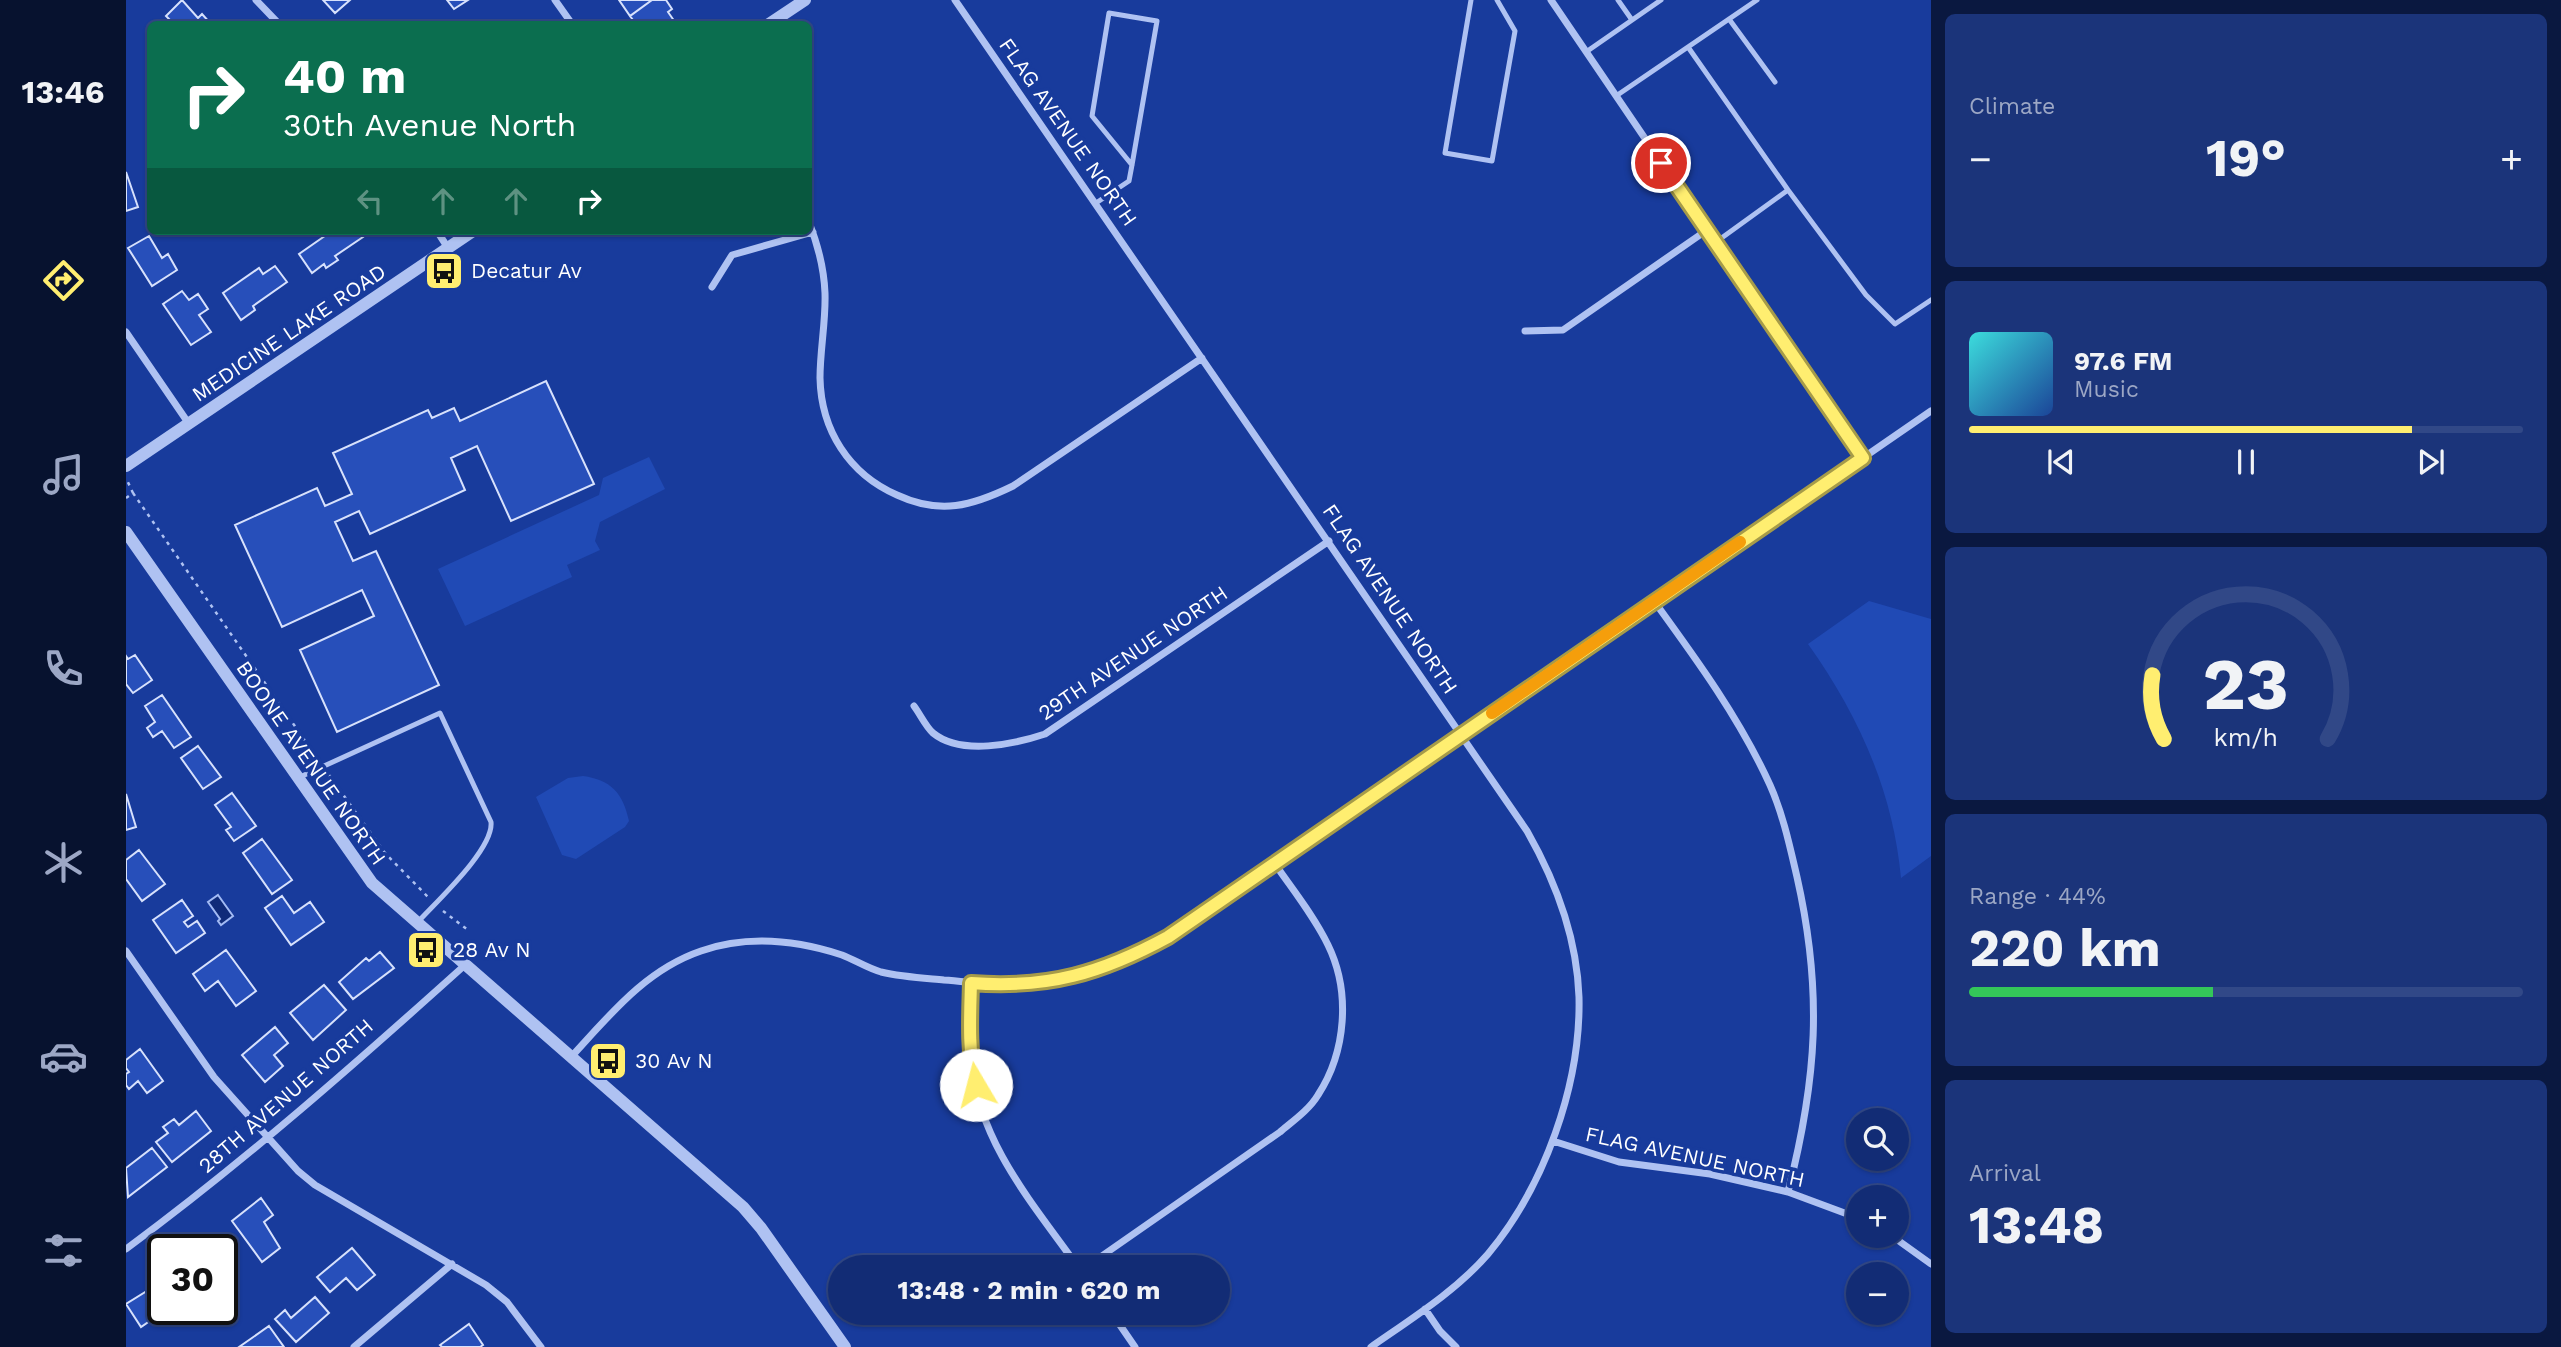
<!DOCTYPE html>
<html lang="en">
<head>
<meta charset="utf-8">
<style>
  body { margin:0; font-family:"Work Sans",sans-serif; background:#1b347a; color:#f1f3f6; height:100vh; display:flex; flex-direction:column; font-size:26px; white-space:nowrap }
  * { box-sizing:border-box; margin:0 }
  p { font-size:23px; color:#9ca7c5 }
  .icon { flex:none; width:38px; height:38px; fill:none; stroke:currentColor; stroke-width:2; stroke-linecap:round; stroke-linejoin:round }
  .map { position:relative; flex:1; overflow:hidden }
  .sheet { display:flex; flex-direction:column; gap:14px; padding:14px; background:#0a1840; width:630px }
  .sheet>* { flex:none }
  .hud { position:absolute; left:21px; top:21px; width:665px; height:214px; border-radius:10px; box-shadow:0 2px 5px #0004,0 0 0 2px #314887; background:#0b6e4f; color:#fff; overflow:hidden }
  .fabs { position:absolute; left:1720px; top:1108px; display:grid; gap:14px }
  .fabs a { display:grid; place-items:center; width:63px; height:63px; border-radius:50%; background:#122c75; box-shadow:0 2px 5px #0004,0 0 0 2px #314887; font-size:35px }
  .speed { position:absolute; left:21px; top:1234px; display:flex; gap:14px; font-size:35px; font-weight:700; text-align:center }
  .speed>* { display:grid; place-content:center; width:91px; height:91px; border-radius:50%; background:#122c75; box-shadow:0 2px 5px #0004,0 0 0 2px #314887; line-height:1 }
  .speed .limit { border:4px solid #111; border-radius:10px; background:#fff; color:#111 }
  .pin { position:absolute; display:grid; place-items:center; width:60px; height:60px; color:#fff; margin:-30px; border:4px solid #fff; border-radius:50%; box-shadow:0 2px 7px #0007 }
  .me { position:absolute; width:77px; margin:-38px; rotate:352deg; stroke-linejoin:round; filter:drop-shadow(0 0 5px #0008) }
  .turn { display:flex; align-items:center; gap:24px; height:147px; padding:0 21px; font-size:32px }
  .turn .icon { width:91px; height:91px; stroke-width:2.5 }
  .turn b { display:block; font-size:49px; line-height:60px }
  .lanes { display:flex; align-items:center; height:66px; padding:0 21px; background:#0003; justify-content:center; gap:35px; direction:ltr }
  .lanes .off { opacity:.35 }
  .big { font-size:52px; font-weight:700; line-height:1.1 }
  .sheet .widget { flex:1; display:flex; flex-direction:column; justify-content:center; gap:10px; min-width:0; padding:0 24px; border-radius:10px; background:#1b347a }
  .sheet .dial { align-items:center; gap:0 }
  .dial svg { height:182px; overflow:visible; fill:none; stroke:#314887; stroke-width:7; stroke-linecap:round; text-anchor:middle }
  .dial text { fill:#f1f3f6; stroke:none }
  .song { display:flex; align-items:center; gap:21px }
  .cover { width:84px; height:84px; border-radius:10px; background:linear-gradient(135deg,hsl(180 70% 55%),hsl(220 70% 35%)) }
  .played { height:7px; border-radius:4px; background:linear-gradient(90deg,#ffee70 80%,#314887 80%) }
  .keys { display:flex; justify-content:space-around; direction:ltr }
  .heat { display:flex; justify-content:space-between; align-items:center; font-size:38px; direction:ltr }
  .charge { height:10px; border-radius:5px; background:linear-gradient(90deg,#34c759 44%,#314887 0) }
  .trip { position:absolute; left:702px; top:1255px; width:402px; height:70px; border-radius:35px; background:#122c75; box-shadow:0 2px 5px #0004,0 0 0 2px #314887; font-weight:700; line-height:70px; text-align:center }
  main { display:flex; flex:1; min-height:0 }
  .menu { display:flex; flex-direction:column; width:126px; justify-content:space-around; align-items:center; background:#07122f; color:#9ca7c5 }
  .menu .icon { width:49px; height:49px }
  .menu .active { color:#ffee70 }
  .menu b { font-size:32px; color:#f1f3f6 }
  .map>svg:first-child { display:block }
  .green { fill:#204ab5 }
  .water { fill:#102b79; stroke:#a2baf4; stroke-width:2 }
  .building { fill:#274fba; stroke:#d7e1fc; stroke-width:2 }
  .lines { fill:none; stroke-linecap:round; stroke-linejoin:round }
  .path { stroke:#afc2f2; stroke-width:2.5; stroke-dasharray:3.5 5; stroke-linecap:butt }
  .service { stroke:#afc2f2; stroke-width:5 }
  .minor { stroke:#afc2f2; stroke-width:7 }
  .tertiary { stroke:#afc2f2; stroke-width:12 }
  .route-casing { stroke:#a69b49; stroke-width:18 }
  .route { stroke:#ffee70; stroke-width:12 }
  .slow { stroke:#f59e0b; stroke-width:12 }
  .labels { text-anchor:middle; stroke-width:7; stroke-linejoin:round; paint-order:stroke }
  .street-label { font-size:21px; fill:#fff; stroke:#183b9c }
  .poi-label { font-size:21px; fill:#fff; stroke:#183b9c; text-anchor:start }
</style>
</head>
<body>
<main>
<nav class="menu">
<b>13:46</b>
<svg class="icon active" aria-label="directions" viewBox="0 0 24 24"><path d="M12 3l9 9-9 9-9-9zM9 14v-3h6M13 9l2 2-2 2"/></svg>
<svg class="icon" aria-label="music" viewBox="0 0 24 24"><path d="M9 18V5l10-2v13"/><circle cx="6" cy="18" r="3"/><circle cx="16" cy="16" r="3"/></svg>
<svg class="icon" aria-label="phone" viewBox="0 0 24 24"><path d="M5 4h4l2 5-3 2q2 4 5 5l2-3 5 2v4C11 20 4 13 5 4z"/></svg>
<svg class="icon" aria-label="climate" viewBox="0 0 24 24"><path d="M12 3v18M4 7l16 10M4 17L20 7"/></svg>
<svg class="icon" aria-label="car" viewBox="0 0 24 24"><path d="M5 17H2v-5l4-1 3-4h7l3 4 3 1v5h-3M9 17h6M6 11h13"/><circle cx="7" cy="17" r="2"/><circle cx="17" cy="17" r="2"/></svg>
<svg class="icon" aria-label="filters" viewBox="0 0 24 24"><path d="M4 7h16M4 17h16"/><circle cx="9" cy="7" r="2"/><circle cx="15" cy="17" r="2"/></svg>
</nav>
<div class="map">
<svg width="1805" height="1347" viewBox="0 0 1805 1347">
  <rect width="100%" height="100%" fill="#183b9c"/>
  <path class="green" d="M523 457 539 489 474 522 469 541 474 550 441 565 446 577 339 626 312 569 473 495 477 478Z
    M1743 601 1805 619V856L1775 878C1767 791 1732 714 1682 644Z
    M457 776C485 780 497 793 503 821L499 827 450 859 436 855 410 797 442 778Z"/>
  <path class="water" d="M92 895 107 916 95 925 92 921 94 919 82 902Z"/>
  <path class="building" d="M56 0 72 18 76 14 85 24H48L40 16Z
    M197 0H224L209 13Z
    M321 0H342L328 9Z
    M493 0H526L504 16Z
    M526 0H540L546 9 542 12 549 22 545 24H510L504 16Z
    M0 172 12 207 0 211Z
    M206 231H233L237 237 209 256 212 260 200 268 198 264 186 273 173 254Z
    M23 236 36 258 42 254 51 270 26 286 2 248Z
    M149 266 161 282 127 306 129 310 115 320 97 293 133 268 137 274Z
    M56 291 63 300 72 294 82 309 73 315 85 332 65 345 37 304Z
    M420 381 468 484 385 521 351 446 325 458 339 490 244 534 233 511 209 522 227 561 250 551 313 685 211 732 174 650 248 616 236 590 156 627 109 525 191 488 199 506 226 494 207 453 302 410 306 418 328 408 334 421Z
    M9 655 26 680 7 693 0 684V656L2 659Z
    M36 695 65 737 48 748 36 731 27 737 21 728 29 722 19 706Z
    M72 746 95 777 77 789 55 758Z
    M106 793 130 826 108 841 100 830 105 827 89 805Z
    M0 794 10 827 0 830Z
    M136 839 166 880 146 894 117 853Z
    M13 850 39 884 16 901 0 879V860Z
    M156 896 168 913 184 902 198 922 165 945 139 908Z
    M56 900 67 916 58 922 62 927 71 921 79 933 50 953 27 920Z
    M100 950 130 991 110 1006 92 981 79 991 67 974Z
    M254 952 268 968 227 999 213 982 240 958 243 961Z
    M198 985 220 1010 187 1040 164 1013Z
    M149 1027 162 1043 148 1055 157 1066 139 1082 116 1055Z
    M14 1049 37 1081 21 1093 12 1081 3 1089 0 1085V1074L3 1072 0 1068V1060Z
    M70 1111 85 1131 46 1162 30 1142 42 1133 37 1127 48 1119 53 1125Z
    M26 1148 41 1167 2 1197 0 1168Z
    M135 1198 147 1215 138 1222 154 1248 136 1262 106 1221Z
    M226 1248 249 1275 231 1290 220 1278 204 1292 191 1277Z
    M37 1281V1309H41L15 1327 0 1304Z
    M189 1297 203 1313 170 1342 149 1319 159 1310 165 1318Z
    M343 1324 357 1345 354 1347H316L314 1345Z
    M143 1326 158 1347H113Z"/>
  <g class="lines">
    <path class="path" d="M7 493 191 758
      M0 498 7 493 0 478
      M115 673 125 665
      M203 775 259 853 302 897
      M317 911 342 930"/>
    <path class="service" d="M1345 0 1319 153 1366 161 1389 31 1371 0
      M1492 0 1506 20
      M1603 19 1649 82
      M1562 47 1662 190 1740 295 1769 324 1805 300
      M1460 52 1535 0
      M1490 96 1631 0
      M970 203 1003 181 1006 165 1031 21 983 13 966 116 1006 165
      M1590 242 1662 190
      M174 777 314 713 365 822C368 849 310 902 291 923"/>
    <path class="minor" d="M130 0 153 24
      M429 0 446 24
      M829 0 1401 831C1430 882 1451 938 1453 997 1455 1085 1418 1187 1362 1254 1330 1291 1285 1319 1245 1347
      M1425 0 1736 458
      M682 220C691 242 698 269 699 293 700 321 694 349 694 378 695 430 723 474 771 495 814 515 846 506 887 486L1076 358
      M311 231 322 248
      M586 287 606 255 687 232
      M1399 331 1437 330 1581 230
      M0 332 63 424
      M1528 601C1571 660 1614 719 1644 785 1657 814 1664 847 1671 877 1697 992 1691 1079 1662 1192
      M788 706C794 714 800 727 807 733 835 756 889 744 919 734L1203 541
      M0 951 88 1077 172 1171 189 1185 360 1285 381 1302 415 1347
      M845 983C844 1010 843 1037 846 1064 853 1143 908 1205 952 1267
      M445 1057C483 1016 519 970 575 951 621 935 670 940 716 955 729 960 741 968 755 972 776 977 796 978 818 980 837 981 856 985 876 985 937 986 990 965 1042 937L1805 411
      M1427 1141 1493 1162 1584 1174 1662 1192 1732 1218
      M1766 1236 1805 1264
      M0 1249C118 1162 230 1063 339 965
      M960 1267 1154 1132C1167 1121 1183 1110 1192 1095 1220 1052 1225 992 1202 945 1188 916 1167 890 1149 864
      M1299 1309 1314 1331 1330 1347
      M985 1312 1009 1347
      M228 1347 326 1264"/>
    <path class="tertiary" d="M643 24 679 0
      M0 466 347 231
      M0 532 246 883 617 1207 635 1228 719 1347"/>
  </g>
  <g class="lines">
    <defs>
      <path id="route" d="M850 1085C842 1051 844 1017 845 983 922 989 976 973 1042 937L1737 458 1535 163"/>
    </defs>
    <use href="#route" class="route-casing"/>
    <use href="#route" class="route"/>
    <path class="slow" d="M1366 713 1614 542"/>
  </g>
  <defs>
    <symbol id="bus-square" viewBox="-11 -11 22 22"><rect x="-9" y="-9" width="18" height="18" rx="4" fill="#ffee70" stroke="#183b9c"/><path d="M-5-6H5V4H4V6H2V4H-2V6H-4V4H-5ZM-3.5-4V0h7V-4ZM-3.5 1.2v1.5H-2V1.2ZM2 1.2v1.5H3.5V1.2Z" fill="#111"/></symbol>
  </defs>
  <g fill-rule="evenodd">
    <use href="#bus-square" x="296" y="249" width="44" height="44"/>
    <use href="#bus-square" x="278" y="928" width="44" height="44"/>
    <use href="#bus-square" x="460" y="1039" width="44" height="44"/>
  </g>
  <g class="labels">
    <g class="street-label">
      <text transform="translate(942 132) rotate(55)" y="7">FLAG AVENUE NORTH</text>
      <text transform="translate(163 333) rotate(-34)" y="7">MEDICINE LAKE ROAD</text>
      <text transform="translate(1264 599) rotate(56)" y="7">FLAG AVENUE NORTH</text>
      <text transform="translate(1007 653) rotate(-34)" y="7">29TH AVENUE NORTH</text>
      <text transform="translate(185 763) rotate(55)" y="7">BOONE AVENUE NORTH</text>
      <text transform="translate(160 1096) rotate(-41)" y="7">28TH AVENUE NORTH</text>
      <text transform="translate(1569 1157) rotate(12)" y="7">FLAG AVENUE NORTH</text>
    </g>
    <g class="poi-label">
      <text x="345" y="278">Decatur Av</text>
      <text x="327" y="957">28 Av N</text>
      <text x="509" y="1068">30 Av N</text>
    </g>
  </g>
</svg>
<div class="fabs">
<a><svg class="icon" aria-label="search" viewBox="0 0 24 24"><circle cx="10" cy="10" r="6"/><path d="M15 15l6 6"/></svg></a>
<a>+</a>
<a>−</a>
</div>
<div class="speed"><div class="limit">30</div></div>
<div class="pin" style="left:1535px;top:163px;background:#d93025"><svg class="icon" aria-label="arrive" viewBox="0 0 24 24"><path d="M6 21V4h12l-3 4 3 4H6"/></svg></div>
<svg class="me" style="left:850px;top:1085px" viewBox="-20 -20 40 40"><circle r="19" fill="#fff"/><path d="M0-13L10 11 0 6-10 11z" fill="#ffee70"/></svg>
<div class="trip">13:48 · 2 min · 620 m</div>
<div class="hud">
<div class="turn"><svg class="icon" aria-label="right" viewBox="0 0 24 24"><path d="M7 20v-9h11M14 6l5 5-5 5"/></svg><div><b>40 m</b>30th Avenue North</div></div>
<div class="lanes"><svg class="icon off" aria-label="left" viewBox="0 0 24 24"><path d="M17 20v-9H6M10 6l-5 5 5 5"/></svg><svg class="icon off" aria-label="ahead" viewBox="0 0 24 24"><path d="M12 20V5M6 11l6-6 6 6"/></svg><svg class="icon off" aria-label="ahead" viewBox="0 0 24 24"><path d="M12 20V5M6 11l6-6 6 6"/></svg><svg class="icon" aria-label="right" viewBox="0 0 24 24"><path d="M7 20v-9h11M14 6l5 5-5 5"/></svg></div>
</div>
</div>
<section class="sheet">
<div class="widget"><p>Climate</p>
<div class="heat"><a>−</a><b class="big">19°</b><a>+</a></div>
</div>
<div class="widget">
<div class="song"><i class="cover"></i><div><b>97.6 FM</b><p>Music</p></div></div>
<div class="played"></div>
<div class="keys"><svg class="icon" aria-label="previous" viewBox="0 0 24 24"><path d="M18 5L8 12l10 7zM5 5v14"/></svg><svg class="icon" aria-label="pause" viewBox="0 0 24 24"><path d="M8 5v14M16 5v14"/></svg><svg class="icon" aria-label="next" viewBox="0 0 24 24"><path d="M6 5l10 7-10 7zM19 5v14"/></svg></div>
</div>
<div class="widget dial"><svg viewBox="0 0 100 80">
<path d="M14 69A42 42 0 1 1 86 69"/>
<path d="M14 69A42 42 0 0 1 9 41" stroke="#ffee70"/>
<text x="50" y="56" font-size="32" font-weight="700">23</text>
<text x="50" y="72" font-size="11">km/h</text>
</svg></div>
<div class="widget"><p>Range · 44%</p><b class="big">220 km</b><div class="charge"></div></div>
<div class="widget"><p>Arrival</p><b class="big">13:48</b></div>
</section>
</main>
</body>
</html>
